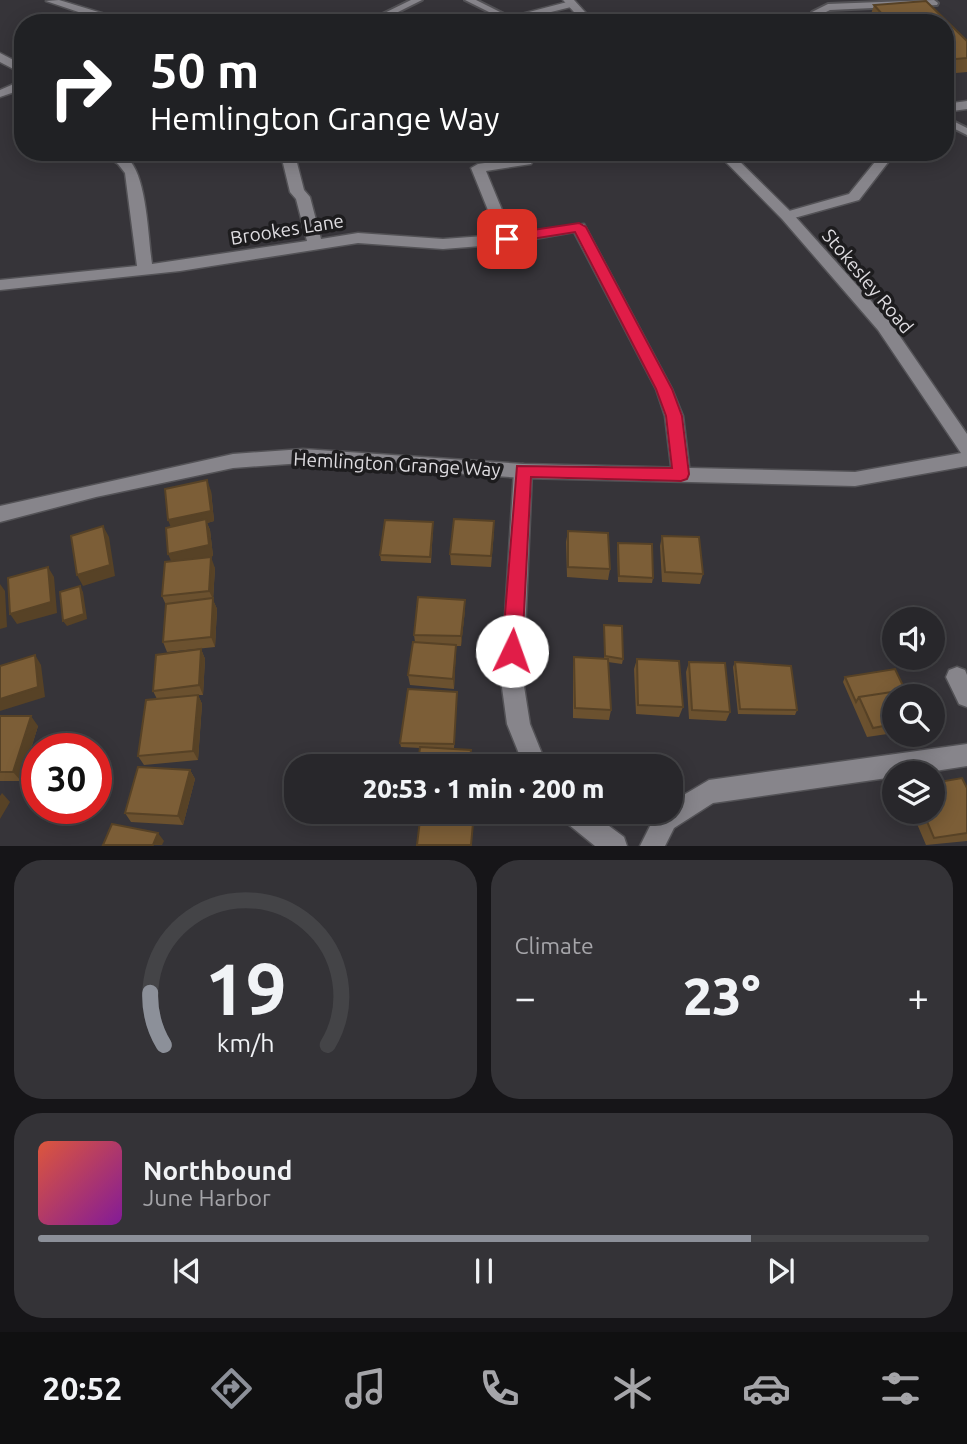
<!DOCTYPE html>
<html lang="en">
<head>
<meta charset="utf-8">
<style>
  body { margin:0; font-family:Ubuntu,sans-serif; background:#343337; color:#f1f3f6; height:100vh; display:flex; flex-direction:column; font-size:26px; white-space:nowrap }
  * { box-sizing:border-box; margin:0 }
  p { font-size:23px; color:#a5a5a9 }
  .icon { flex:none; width:38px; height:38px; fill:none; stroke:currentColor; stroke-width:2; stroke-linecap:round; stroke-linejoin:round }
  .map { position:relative; height:846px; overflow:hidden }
  .sheet { display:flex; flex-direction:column; gap:14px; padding:14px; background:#161518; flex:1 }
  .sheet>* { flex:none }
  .guide { position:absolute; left:14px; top:14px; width:940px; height:147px; border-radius:28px; box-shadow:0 4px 18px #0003,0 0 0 2px #444447; background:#202124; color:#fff; overflow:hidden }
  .fabs { position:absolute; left:882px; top:607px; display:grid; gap:14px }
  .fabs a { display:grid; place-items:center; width:63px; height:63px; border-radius:50%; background:#28272b; box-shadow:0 4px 18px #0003,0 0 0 2px #444447; font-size:35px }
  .speed { position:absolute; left:21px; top:733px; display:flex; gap:14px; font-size:35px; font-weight:700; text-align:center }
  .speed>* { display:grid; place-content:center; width:91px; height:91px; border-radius:50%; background:#28272b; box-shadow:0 4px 18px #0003,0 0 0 2px #444447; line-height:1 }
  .speed .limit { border:10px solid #d22; background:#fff; color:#111 }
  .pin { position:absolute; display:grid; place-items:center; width:60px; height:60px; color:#fff; margin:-30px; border-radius:14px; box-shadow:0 4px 10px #0006 }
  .me { position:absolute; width:77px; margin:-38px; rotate:3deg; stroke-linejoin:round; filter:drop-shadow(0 0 5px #0008) }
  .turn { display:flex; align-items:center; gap:24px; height:147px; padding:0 21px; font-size:32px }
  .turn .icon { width:91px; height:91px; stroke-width:2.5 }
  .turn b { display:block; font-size:49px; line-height:60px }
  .big { font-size:52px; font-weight:800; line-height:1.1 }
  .sheet .tile { flex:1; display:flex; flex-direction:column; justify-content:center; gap:10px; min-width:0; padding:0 24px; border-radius:28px; background:#343337 }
  .sheet .dial { align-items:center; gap:0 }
  .dial svg { height:182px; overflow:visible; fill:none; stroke:#444447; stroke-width:7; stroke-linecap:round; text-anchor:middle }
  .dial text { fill:#f1f3f6; stroke:none }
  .song { display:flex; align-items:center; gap:21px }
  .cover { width:84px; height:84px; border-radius:10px; background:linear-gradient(135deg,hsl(10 70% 55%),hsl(290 70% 35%)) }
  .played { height:7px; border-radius:4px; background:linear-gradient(90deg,#8c9099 80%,#444447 80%) }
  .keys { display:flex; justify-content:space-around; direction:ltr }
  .heat { display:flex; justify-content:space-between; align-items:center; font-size:38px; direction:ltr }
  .sheet .tiles { flex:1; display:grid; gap:14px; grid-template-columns:1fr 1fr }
  .tile:last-child { grid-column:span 2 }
  .trip { position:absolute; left:284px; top:754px; width:399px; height:70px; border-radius:28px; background:#28272b; box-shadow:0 4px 18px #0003,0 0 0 2px #444447; font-weight:800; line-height:70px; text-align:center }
  .menu { display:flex; height:112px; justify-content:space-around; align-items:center; background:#101011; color:#a5a5a9 }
  .menu .icon { width:49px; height:49px }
  .menu .on { color:#8c9099 }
  .menu b { font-size:32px; color:#f1f3f6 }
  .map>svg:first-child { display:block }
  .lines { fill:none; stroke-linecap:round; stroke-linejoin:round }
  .service-casing { stroke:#535256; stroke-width:4 }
  .minor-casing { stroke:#535256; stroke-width:3 }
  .tertiary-casing { stroke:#535256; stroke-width:3 }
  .secondary-casing { stroke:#535256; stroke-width:3 }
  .service { fill:#87858b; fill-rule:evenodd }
  .minor { fill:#87858b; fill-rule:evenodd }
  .tertiary { fill:#87858b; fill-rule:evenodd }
  .secondary { fill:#87858b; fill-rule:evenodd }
  .wall { fill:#6b512f }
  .shaded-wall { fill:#574226 }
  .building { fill:#7c5e37; stroke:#574226; stroke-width:2 }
  .route { fill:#e11d48; stroke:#92132f; stroke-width:2 }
  .labels { text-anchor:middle; stroke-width:7; stroke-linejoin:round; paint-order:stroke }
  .street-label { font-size:19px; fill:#dedce0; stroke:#1d1c1e }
</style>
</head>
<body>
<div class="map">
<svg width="967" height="846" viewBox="0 0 967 846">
  <rect width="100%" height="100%" fill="#363439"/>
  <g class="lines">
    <defs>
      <path id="service" d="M411 0H422L376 23H364Z
        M465 0H476L514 19 507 21Z
        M934 0 938 3 937 5 830 10 820 15V23H812V12L828 4Z
        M945 117 967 128V135L945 124Z"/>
      <path id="minor" d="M59 0 128 21 129 23H111L46 1Z
        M571 1 575 2V6L507 23H487Z
        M0 53 23 65V74L0 62Z
        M23 80V89L0 97V90Z
        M967 101V109L945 112V104Z
        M101 152C110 152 119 151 127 158 147 174 148 238 152 264L307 241 296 199 290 192 282 159 284 152H298L296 159 304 190 310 197 321 239 358 233 443 239 498 235 471 168 478 164 518 158 516 152H529L533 161 531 164 486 171 512 234 584 224 672 389 683 416 690 474 687 479H675L672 474 665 416 656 389 574 232 507 244 443 249 358 243 180 271 0 290V280L137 266 125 173 118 164Z
        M883 152H896L859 200 787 220 780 216 782 213 849 194Z
        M523 464 529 466 532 471 523 680 530 724 547 766H524L507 724 501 680 514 471 517 466Z
        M957 667 965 670 967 675V707L959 704 946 677 949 670Z
        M967 744V766L916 774H894V777L713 803 674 828 665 846H640L657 812H670V803L709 780Z
        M559 812H590L624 837 627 846H595L563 820Z"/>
      <path id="tertiary" d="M303 449 523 464 855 472 967 452V466L855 486 523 478 303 463 233 468 96 497 0 522V506L233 454Z"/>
      <path id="secondary" d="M563 0H574L595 23H584Z
        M716 152H730L792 213 890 322 967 434V455L961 453 878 330 782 219Z"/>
    </defs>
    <use href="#service" class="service-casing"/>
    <use href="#minor" class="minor-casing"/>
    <use href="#tertiary" class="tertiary-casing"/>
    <use href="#secondary" class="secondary-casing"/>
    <use href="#service" class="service"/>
    <use href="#minor" class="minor"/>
    <use href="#tertiary" class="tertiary"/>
    <use href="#secondary" class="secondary"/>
  </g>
  <path class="wall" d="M926 1 967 41V72L945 74V23H872L869 20 874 5Z
    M211 491 214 521 207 523 210 530 213 556 204 558 215 568 213 600 217 609 215 647 167 652 163 642 166 605 162 596 171 561 170 527Z
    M433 527 431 563 381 561 380 555Z
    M494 531 491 567 451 565 450 554Z
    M568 531 610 569 608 580 567 577 566 542Z
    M662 536 703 574 700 584 662 582 660 546Z
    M618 543 653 578 652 583 618 582 617 548Z
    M465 600V610L461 646H456L454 689 410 685 408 675 415 642 414 635Z
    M604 625 623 659 622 664 608 662 611 710 609 720 573 718V667L574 657 604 659Z
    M201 649 205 659 203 695H198L202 704 198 760 144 765 138 756 157 699 153 691Z
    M637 659 683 707 679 717 636 714 634 669Z
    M689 662 730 712 726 721 689 719 686 672Z
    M735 662 797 710 795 715 738 714 733 667Z
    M845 677 894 696V733L867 737 843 682Z
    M457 692 454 749 471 759 470 766H418L420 748 401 747 400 743Z
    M0 716 38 726 21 781H0Z
    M190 770 195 779 183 825 131 822 125 813Z
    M967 788V841L926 845 912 812H933Z"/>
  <path class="shaded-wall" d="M207 480 211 491 214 521 207 523 210 530 213 556 173 565 168 554 172 530 168 520Z
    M103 526 109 537 115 576 83 586 77 575Z
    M211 557 215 568 213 600 217 609 215 647 211 637 213 599 209 591Z
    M48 567 54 577 57 613 17 624 10 614Z
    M0 584 5 591 7 627 0 629Z
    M80 586 83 592 87 619 67 626 63 621Z
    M465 600V610L461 646V636Z
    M456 645V655L454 689 453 679Z
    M201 649 205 659 203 695 199 685Z
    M35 655 41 665 45 697 0 711V699Z
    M198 695 202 704 198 760 193 751Z
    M31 716 38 726 21 781 13 772Z
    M190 770 195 779 183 825 178 816Z
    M2 793 10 802 0 819V796Z
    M158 833 164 841 162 845H153Z"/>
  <path class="building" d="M926 1 967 41V58L945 60V23H890L874 5Z
    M207 480 211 511 168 520 165 489Z
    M206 519 209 545 168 554 166 528Z
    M454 519 494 521 491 556 450 554Z
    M385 520 433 522 430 557 380 555Z
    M103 526 110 565 77 575 71 536Z
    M568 531 608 533 610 569 568 567Z
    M662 536 699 537 703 574 665 572Z
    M618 543 652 544 653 578 619 576Z
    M211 557 209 591 162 596 165 562Z
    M48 567 51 602 10 614 8 578Z
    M80 586 84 614 63 621 60 592Z
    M418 597 465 600 461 636 414 635Z
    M213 598 211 637 163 642 166 604Z
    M604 625 622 626 623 659 605 656Z
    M413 642 456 645 453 679 408 675Z
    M201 649 199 685 153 691 156 655Z
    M35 655 38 687 0 699V666Z
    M574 657 608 659 611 710 575 708Z
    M637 659 679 661 683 707 638 705Z
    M689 662 725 663 730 712 692 710Z
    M735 662 791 666 797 710 740 709Z
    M895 669 905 690 859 697 856 702 845 677Z
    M408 689 457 692 454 744 400 743Z
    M910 689 913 696H894V724L873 728 859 697Z
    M198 695 193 751 138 756 146 700Z
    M0 716H31L13 772H0Z
    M420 747 471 750 469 766H418Z
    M138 767 190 770 178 816 125 813Z
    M962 778 967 788V833L934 838 923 812H933V783Z
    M421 812H474L471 845H417Z
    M112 824 158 833 153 845H103Z"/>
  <path class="route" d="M579 223 586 227 672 389 682 416 689 474 687 479 681 481 531 477 522 651 519 657 512 660 505 657 502 651 517 466 672 468 666 416 656 389 575 232 507 243 501 239 507 234Z"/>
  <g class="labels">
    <g class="street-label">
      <text transform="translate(287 229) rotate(-9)" y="7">Brookes Lane</text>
      <text transform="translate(868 281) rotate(50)" y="7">Stokesley Road</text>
      <text transform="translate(397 464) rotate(3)" y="7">Hemlington Grange Way</text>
    </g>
  </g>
</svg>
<div class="fabs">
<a><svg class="icon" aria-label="sound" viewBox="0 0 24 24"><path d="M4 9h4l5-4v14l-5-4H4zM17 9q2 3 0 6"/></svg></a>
<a><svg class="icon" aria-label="search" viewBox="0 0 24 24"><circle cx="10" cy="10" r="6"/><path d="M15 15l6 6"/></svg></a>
<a><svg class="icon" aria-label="layers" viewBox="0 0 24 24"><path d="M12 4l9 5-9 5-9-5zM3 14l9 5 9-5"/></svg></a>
</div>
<div class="speed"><div class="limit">30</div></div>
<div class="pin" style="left:507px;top:239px;background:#d93025"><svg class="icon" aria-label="arrive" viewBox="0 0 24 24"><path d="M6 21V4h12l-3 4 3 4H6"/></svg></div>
<svg class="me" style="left:512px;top:651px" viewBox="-20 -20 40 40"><circle r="19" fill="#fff"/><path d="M0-13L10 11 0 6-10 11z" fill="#e11d48"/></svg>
<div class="trip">20:53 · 1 min · 200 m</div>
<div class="guide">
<div class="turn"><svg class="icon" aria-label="right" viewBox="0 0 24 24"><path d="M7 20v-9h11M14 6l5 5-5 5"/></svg><div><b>50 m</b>Hemlington Grange Way</div></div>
</div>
</div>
<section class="sheet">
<div class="tiles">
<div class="tile dial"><svg viewBox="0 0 100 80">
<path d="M14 69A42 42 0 1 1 86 69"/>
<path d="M14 69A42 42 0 0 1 8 46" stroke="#8c9099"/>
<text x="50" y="56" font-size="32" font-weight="700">19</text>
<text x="50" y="72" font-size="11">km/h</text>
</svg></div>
<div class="tile"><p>Climate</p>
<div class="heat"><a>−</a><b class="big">23°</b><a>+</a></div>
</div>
<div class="tile">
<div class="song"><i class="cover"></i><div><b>Northbound</b><p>June Harbor</p></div></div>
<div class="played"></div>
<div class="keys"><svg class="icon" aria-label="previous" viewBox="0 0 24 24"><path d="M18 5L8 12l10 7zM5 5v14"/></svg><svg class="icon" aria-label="pause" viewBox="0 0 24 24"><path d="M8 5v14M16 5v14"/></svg><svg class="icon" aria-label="next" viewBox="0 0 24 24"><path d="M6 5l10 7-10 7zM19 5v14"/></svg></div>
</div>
</div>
</section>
<nav class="menu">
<b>20:52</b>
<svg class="icon on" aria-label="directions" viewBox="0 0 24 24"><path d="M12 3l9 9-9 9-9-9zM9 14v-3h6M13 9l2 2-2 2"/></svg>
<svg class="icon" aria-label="music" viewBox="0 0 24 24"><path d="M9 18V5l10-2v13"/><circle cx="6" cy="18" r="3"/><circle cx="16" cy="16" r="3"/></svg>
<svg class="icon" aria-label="phone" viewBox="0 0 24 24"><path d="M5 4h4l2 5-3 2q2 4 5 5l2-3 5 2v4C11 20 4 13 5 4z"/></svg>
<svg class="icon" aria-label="climate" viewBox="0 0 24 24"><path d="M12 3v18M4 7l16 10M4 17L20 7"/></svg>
<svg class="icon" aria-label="car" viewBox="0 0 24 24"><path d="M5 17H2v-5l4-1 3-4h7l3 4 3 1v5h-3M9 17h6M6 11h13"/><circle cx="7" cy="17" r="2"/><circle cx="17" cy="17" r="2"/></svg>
<svg class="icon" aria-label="filters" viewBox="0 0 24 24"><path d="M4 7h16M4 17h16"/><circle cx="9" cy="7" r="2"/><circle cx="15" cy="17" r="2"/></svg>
</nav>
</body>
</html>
